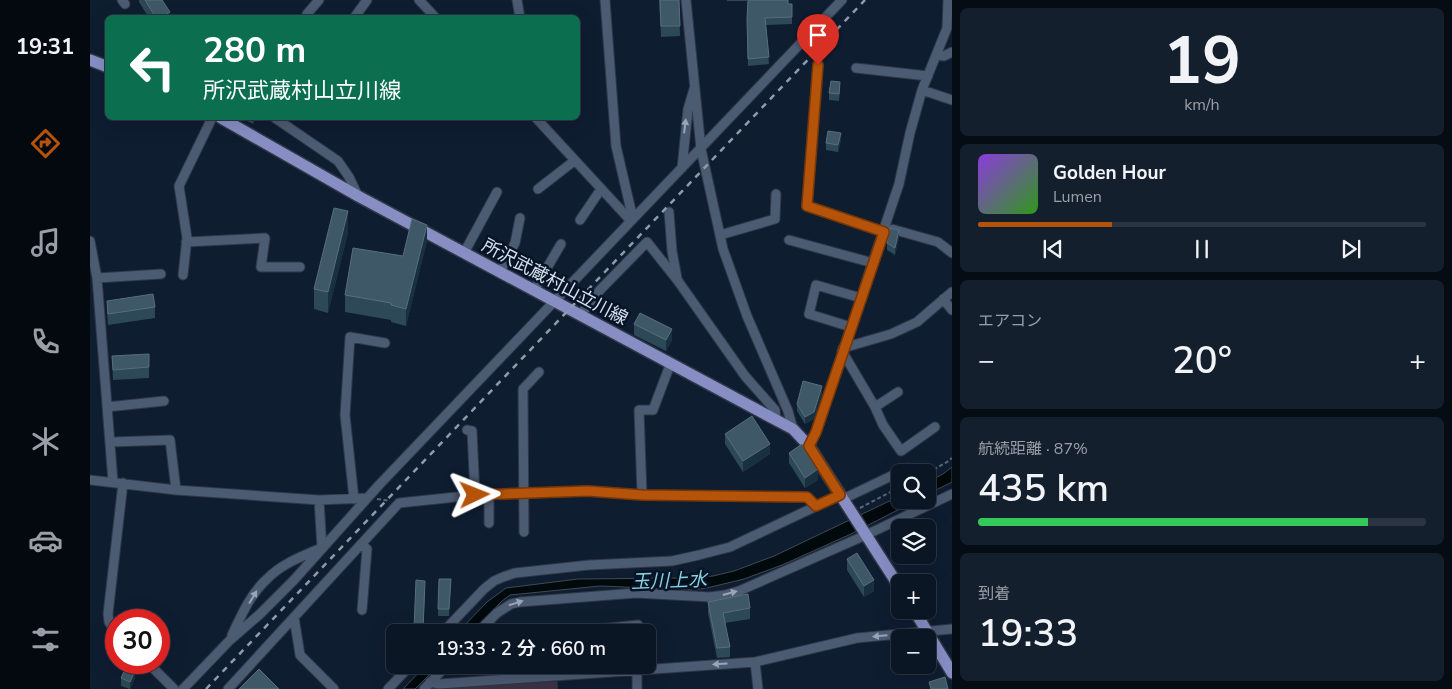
<!DOCTYPE html>
<html lang="ja">
<head>
<meta charset="utf-8">
<style>
  body { margin:0; font-family:"Nunito Sans","Noto Sans JP",sans-serif; background:#141f2d; color:#f1f3f6; height:100vh; display:flex; flex-direction:column; font-size:19px; white-space:nowrap }
  * { box-sizing:border-box; margin:0 }
  p { font-size:16px; color:#9a9fa7 }
  .icon { flex:none; width:28px; height:28px; fill:none; stroke:currentColor; stroke-width:2; stroke-linecap:round; stroke-linejoin:round }
  .map { position:relative; flex:1; overflow:hidden }
  .drawer { display:flex; flex-direction:column; gap:8px; padding:8px; background:#060c14; width:500px }
  .drawer>* { flex:none }
  .banner { position:absolute; left:15px; top:15px; width:475px; height:105px; border-radius:8px; box-shadow:0 5px 20px #0002,0 0 0 1px #2b3542; background:#0b6e4f; color:#fff; overflow:hidden }
  .fabs { position:absolute; left:801px; top:464px; display:grid; gap:10px }
  .fabs a { display:grid; place-items:center; width:45px; height:45px; border-radius:8px; background:#0b1625; box-shadow:0 5px 20px #0002,0 0 0 1px #2b3542; font-size:25px }
  .speed { position:absolute; left:15px; top:609px; display:flex; gap:10px; font-size:25px; font-weight:700; text-align:center }
  .speed>* { display:grid; place-content:center; width:65px; height:65px; border-radius:50%; background:#0b1625; box-shadow:0 5px 20px #0002,0 0 0 1px #2b3542; line-height:1 }
  .speed .limit { border:8px solid #d22; background:#fff; color:#111 }
  .pin { position:absolute; display:grid; place-items:center; width:42px; height:42px; color:#fff; margin:-51px -21px; border-radius:50% 50% 50% 0; rotate:-45deg; box-shadow:0 0 5px #0007 }
  .pin .icon { rotate:45deg }
  .me { position:absolute; width:55px; margin:-28px; rotate:88deg; stroke-linejoin:round; filter:drop-shadow(0 0 4px #0008) }
  .turn { display:flex; align-items:center; gap:18px; height:105px; padding:0 15px; font-size:22px }
  .turn .icon { width:65px; height:65px; stroke-width:2.5 }
  .turn b { display:block; font-size:35px; line-height:42px }
  .big { font-size:38px; font-weight:600; line-height:1.1 }
  .drawer .tile { flex:1; display:flex; flex-direction:column; justify-content:center; gap:8px; min-width:0; padding:0 18px; border-radius:8px; background:#141f2d }
  .drawer .dial { align-items:center; gap:0 }
  .dial b { font-size:65px; line-height:1 }
  .song { display:flex; align-items:center; gap:15px }
  .cover { width:60px; height:60px; border-radius:8px; background:linear-gradient(135deg,hsl(270 70% 55%),hsl(110 70% 35%)) }
  .played { height:5px; border-radius:2px; background:linear-gradient(90deg,#b45309 30%,#2b3542 30%) }
  .keys { display:flex; justify-content:space-around; direction:ltr }
  .heat { display:flex; justify-content:space-between; align-items:center; font-size:28px; direction:ltr }
  .charge { height:8px; border-radius:4px; background:linear-gradient(90deg,#34c759 87%,#2b3542 0) }
  .trip { position:absolute; left:296px; top:624px; width:270px; height:50px; border-radius:8px; background:#0b1625; box-shadow:0 5px 20px #0002,0 0 0 1px #2b3542; font-weight:600; line-height:50px; text-align:center }
  main { display:flex; flex:1; min-height:0 }
  .dock { display:flex; flex-direction:column; width:90px; justify-content:space-around; align-items:center; background:#04090f; color:#9a9fa7 }
  .dock .icon { width:35px; height:35px }
  .dock .current { color:#b45309 }
  .dock b { font-size:22px; color:#f1f3f6 }
  .map>svg:first-child { display:block }
  .green { fill:#3b3246 }
  .water { fill:#00090c; stroke:#404a50 }
  .lines { fill:none; stroke-linecap:round; stroke-linejoin:round }
  .minor-casing { stroke:#2f3747; stroke-width:11 }
  .major-casing { stroke:#2f3747; stroke-width:14 }
  .path { stroke:#5b6779; stroke-width:2; stroke-dasharray:4 2.5; stroke-linecap:butt }
  .minor { stroke:#4b5b72; stroke-width:9 }
  .major { stroke:#868ec4; stroke-width:11 }
  .rail { stroke:#909cac; stroke-width:2.5; stroke-dasharray:6 6; stroke-linecap:butt }
  .wall { fill:#2d4856 }
  .shaded-wall { fill:#193041 }
  .building { fill:#3f5867; stroke:#576e7c }
  .oneway { fill:#98a5b7 }
  .route-casing { stroke:#753606; stroke-width:12 }
  .route { stroke:#b45309; stroke-width:9 }
  .labels { text-anchor:middle; stroke-width:5; stroke-linejoin:round; paint-order:stroke }
  .street-label { font-size:18px; fill:#d7e1ef; stroke:#071427 }
  .water-label { font-size:19px; font-style:italic; fill:#89d0da; stroke:#071427 }
</style>
</head>
<body>
<main>
<nav class="dock">
<b>19:31</b>
<svg class="icon current" aria-label="directions" viewBox="0 0 24 24"><path d="M12 3l9 9-9 9-9-9zM9 14v-3h6M13 9l2 2-2 2"/></svg>
<svg class="icon" aria-label="music" viewBox="0 0 24 24"><path d="M9 18V5l10-2v13"/><circle cx="6" cy="18" r="3"/><circle cx="16" cy="16" r="3"/></svg>
<svg class="icon" aria-label="phone" viewBox="0 0 24 24"><path d="M5 4h4l2 5-3 2q2 4 5 5l2-3 5 2v4C11 20 4 13 5 4z"/></svg>
<svg class="icon" aria-label="climate" viewBox="0 0 24 24"><path d="M12 3v18M4 7l16 10M4 17L20 7"/></svg>
<svg class="icon" aria-label="car" viewBox="0 0 24 24"><path d="M5 17H2v-5l4-1 3-4h7l3 4 3 1v5h-3M9 17h6M6 11h13"/><circle cx="7" cy="17" r="2"/><circle cx="17" cy="17" r="2"/></svg>
<svg class="icon" aria-label="filters" viewBox="0 0 24 24"><path d="M4 7h16M4 17h16"/><circle cx="9" cy="7" r="2"/><circle cx="15" cy="17" r="2"/></svg>
</nav>
<div class="map">
<svg width="862" height="689" viewBox="0 0 862 689">
  <rect width="100%" height="100%" fill="#0f1d31"/>
  <path class="green" d="M467 677 468 689H338L341 685Z"/>
  <path class="water" d="M862 467V482L838 494V482L853 474Z
    M810 496V500H827L761 534 692 565 654 579 621 587 605 590 510 586 420 595 412 601 381 632H368L397 602 416 588 488 579 598 578 623 576 644 571 684 556Z
    M336 665H349L325 689H313Z"/>
  <g class="lines">
    <defs>
      <path id="minor" d="M32 0 35 4
        M329 0 346 18
        M427 0 430 18
        M515 0 526 146 543 219
        M596 0 611 149 633 249 657 316 698 411 703 429
        M217 14 229 0
        M264 18 277 0
        M846 55 854 56 862 52
        M728 65 717 206 794 232
        M766 68 838 76
        M832 90 862 100
        M185 118 248 161 259 177 268 196
        M446 118 541 221
        M592 168 598 109 604 89
        M448 189 484 161
        M579 212 582 251 587 278
        M490 220 511 189
        M798 228 848 242 862 253
        M630 235 685 219 686 194
        M699 240 783 263
        M0 241 7 278 23 482
        M96 242 175 238 171 267H210
        M374 253 407 192
        M410 272 425 243 430 218
        M93 275 97 238 89 186 122 118
        M7 278 71 274
        M444 290 471 244
        M853 299 862 310
        M491 314 510 290 557 242 588 281 655 376 685 410 686 420
        M761 327 719 314 726 285 771 298
        M753 348 801 334 827 322 862 292
        M752 351 785 407 808 392
        M17 407 74 401
        M785 407 793 425 811 451 845 427
        M377 430 382 431 385 495
        M21 442 80 440 86 490
        M719 446 726 432 809 184 820 133 832 90 857 28 858 0
        M0 480 86 490 229 500 277 498
        M552 495 549 410H563L580 365
        M264 499 255 415 260 337 295 343
        M753 499 818 468
        M229 500 232 548
        M399 523V494
        M434 532 433 389 449 372
        M271 544 277 549 272 610
        M204 617 210 655 244 689
        M353 632 394 589 404 581 413 577 425 573 499 565 582 561 609 555 640 547 750 495
        M388 632 407 613 421 604 430 602 546 593 620 597 635 595 649 591 776 535 862 494
        M489 632V631L548 625 549 632
        M26 633 19 622 18 614 33 483
        M142 635C151 616 161 593 177 579 191 564 213 556 231 548
        M57 662 84 689
        M665 662 668 689
        M434 665 436 677
        M547 669V689
        M340 682 349 684 665 662 767 638 862 629
        M93 689 140 640 170 614 204 580 289 485 752 0
        M138 689 309 503 385 495 498 491 552 495 717 497 726 506
        M298 689 321 665
        M334 689 357 665"/>
      <path id="major" d="M0 60 18 67
        M131 118 268 196 703 429 719 446 810 588
        M824 610 862 673"/>
    </defs>
    <use href="#minor" class="minor-casing"/>
    <use href="#major" class="major-casing"/>
    <path class="path" d="M838 473 857 462 862 458
      M287 499 300 501
      M770 508 810 487"/>
    <use href="#minor" class="minor"/>
    <use href="#major" class="major"/>
    <path class="rail" d="M116 689 775 0"/>
  </g>
  <path class="wall" d="M49 0H72L80 18H59L49 2Z
    M569 0H589L590 36 571 37Z
    M637 0H657V1H637Z
    M698 4H702V24L676 25 679 64 658 66 657 26Z
    M750 89 749 101 739 100V93Z
    M76 118H85L84 121Z
    M152 118H167L163 124Z
    M751 140 748 152 736 150V143Z
    M258 232 238 313 224 309V289Z
    M809 238 805 255 797 250V243Z
    M337 241 316 326 301 322V320L255 312V295Z
    M17 301 65 307V318L18 325 17 312Z
    M544 324 582 340 576 351 544 335Z
    M22 356 59 367V378L23 380Z
    M732 393 724 419 715 424 707 411V404Z
    M635 434 680 454 653 472 635 444Z
    M699 453 728 480 715 488 699 463Z
    M757 559 784 591 774 597 757 570Z
    M349 579H361L359 616H348Z
    M326 580 335 591 333 632H324Z
    M618 602 660 608V619L635 623 640 647V657L627 658 618 613Z
    M31 678H45L40 689 31 686Z"/>
  <path class="shaded-wall" d="M80 12V18H71Z
    M163 118H167L163 124Z
    M751 133V140L748 152V145Z
    M258 211V232L238 313V292Z
    M337 225V241L316 326V309Z
    M809 230V238L805 255V248Z
    M582 329V340L576 351V340Z
    M732 386V393L724 419 715 424V417Z
    M680 444V454L653 472V461Z
    M728 469V480L715 488V478Z
    M784 580V591L774 597V586Z
    M45 671V678L40 689V682Z"/>
  <path class="building" d="M55 0H72L80 12 71 18H66Z
    M570 0H589L590 26H571Z
    M658 0H698V4H702V17L675 18 679 57 658 59 657 19Z
    M741 81 750 82 749 94 739 93Z
    M738 131 751 133 748 145 736 143Z
    M244 208 258 211 238 292 224 289Z
    M322 219 337 225 316 309 301 305V303L255 295 263 248 313 256Z
    M800 228 809 230 805 248 797 243Z
    M63 294 65 307 18 314 17 301Z
    M550 313 582 329 576 340 544 324Z
    M59 354V367L23 370 22 356Z
    M713 381 732 386 724 412 715 417 707 404Z
    M662 416 680 444 653 461 635 434Z
    M712 444 728 469 715 478 699 453Z
    M767 553 784 580 774 586 757 559Z
    M349 579H361L359 609H348Z
    M326 580 335 581 333 630H324Z
    M658 594 660 608 633 613 640 647 627 648 618 602Z
    M36 667 45 671 40 682 31 678Z
    M169 669 189 689H149Z
    M855 677 858 689H841L839 682Z"/>
  <defs><path id="oneway-solid" d="M-6-.8H1V-3.2L6.5 0L1 3.2V.8H-6Z" transform="scale(1.25)"/></defs>
  <g class="oneway">
    <use href="#oneway-solid" transform="translate(595 126) rotate(-83)"/>
    <use href="#oneway-solid" transform="translate(640 593) rotate(-15)"/>
    <use href="#oneway-solid" transform="translate(163 597) rotate(-59)"/>
    <use href="#oneway-solid" transform="translate(426 603) rotate(-17)"/>
    <use href="#oneway-solid" transform="translate(790 636) rotate(175)"/>
    <use href="#oneway-solid" transform="translate(630 664) rotate(176)"/>
  </g>
  <g class="lines">
    <defs>
      <path id="route" d="M385 495 498 491 552 495 717 497 726 506 750 495 719 446 726 432 794 232 717 206 728 65"/>
    </defs>
    <use href="#route" class="route-casing"/>
    <use href="#route" class="route"/>
  </g>
  <g class="labels">
    <g class="street-label">
      <text transform="translate(465 282) rotate(28)" y="6">所沢武蔵村山立川線</text>
    </g>
    <g class="water-label">
      <text transform="translate(579 580) rotate(-2)" y="7">玉川上水</text>
    </g>
  </g>
</svg>
<div class="fabs">
<a><svg class="icon" aria-label="search" viewBox="0 0 24 24"><circle cx="10" cy="10" r="6"/><path d="M15 15l6 6"/></svg></a>
<a><svg class="icon" aria-label="layers" viewBox="0 0 24 24"><path d="M12 4l9 5-9 5-9-5zM3 14l9 5 9-5"/></svg></a>
<a>+</a>
<a>−</a>
</div>
<div class="speed"><div class="limit">30</div></div>
<div class="pin" style="left:728px;top:65px;background:#d93025"><svg class="icon" aria-label="arrive" viewBox="0 0 24 24"><path d="M6 21V4h12l-3 4 3 4H6"/></svg></div>
<svg class="me" style="left:385px;top:495px" viewBox="-20 -20 40 40"><path d="M0-17L14 15 0 8-14 15z" fill="#b45309" stroke="#fff" stroke-width="4"/></svg>
<div class="trip">19:33 · 2 分 · 660 m</div>
<div class="banner">
<div class="turn"><svg class="icon" aria-label="left" viewBox="0 0 24 24"><path d="M17 20v-9H6M10 6l-5 5 5 5"/></svg><div><b>280 m</b>所沢武蔵村山立川線</div></div>
</div>
</div>
<section class="drawer">
<div class="tile dial"><b>19</b><p>km/h</p></div>
<div class="tile">
<div class="song"><i class="cover"></i><div><b>Golden Hour</b><p>Lumen</p></div></div>
<div class="played"></div>
<div class="keys"><svg class="icon" aria-label="previous" viewBox="0 0 24 24"><path d="M18 5L8 12l10 7zM5 5v14"/></svg><svg class="icon" aria-label="pause" viewBox="0 0 24 24"><path d="M8 5v14M16 5v14"/></svg><svg class="icon" aria-label="next" viewBox="0 0 24 24"><path d="M6 5l10 7-10 7zM19 5v14"/></svg></div>
</div>
<div class="tile"><p>エアコン</p>
<div class="heat"><a>−</a><b class="big">20°</b><a>+</a></div>
</div>
<div class="tile"><p>航続距離 · 87%</p><b class="big">435 km</b><div class="charge"></div></div>
<div class="tile"><p>到着</p><b class="big">19:33</b></div>
</section>
</main>
</body>
</html>
